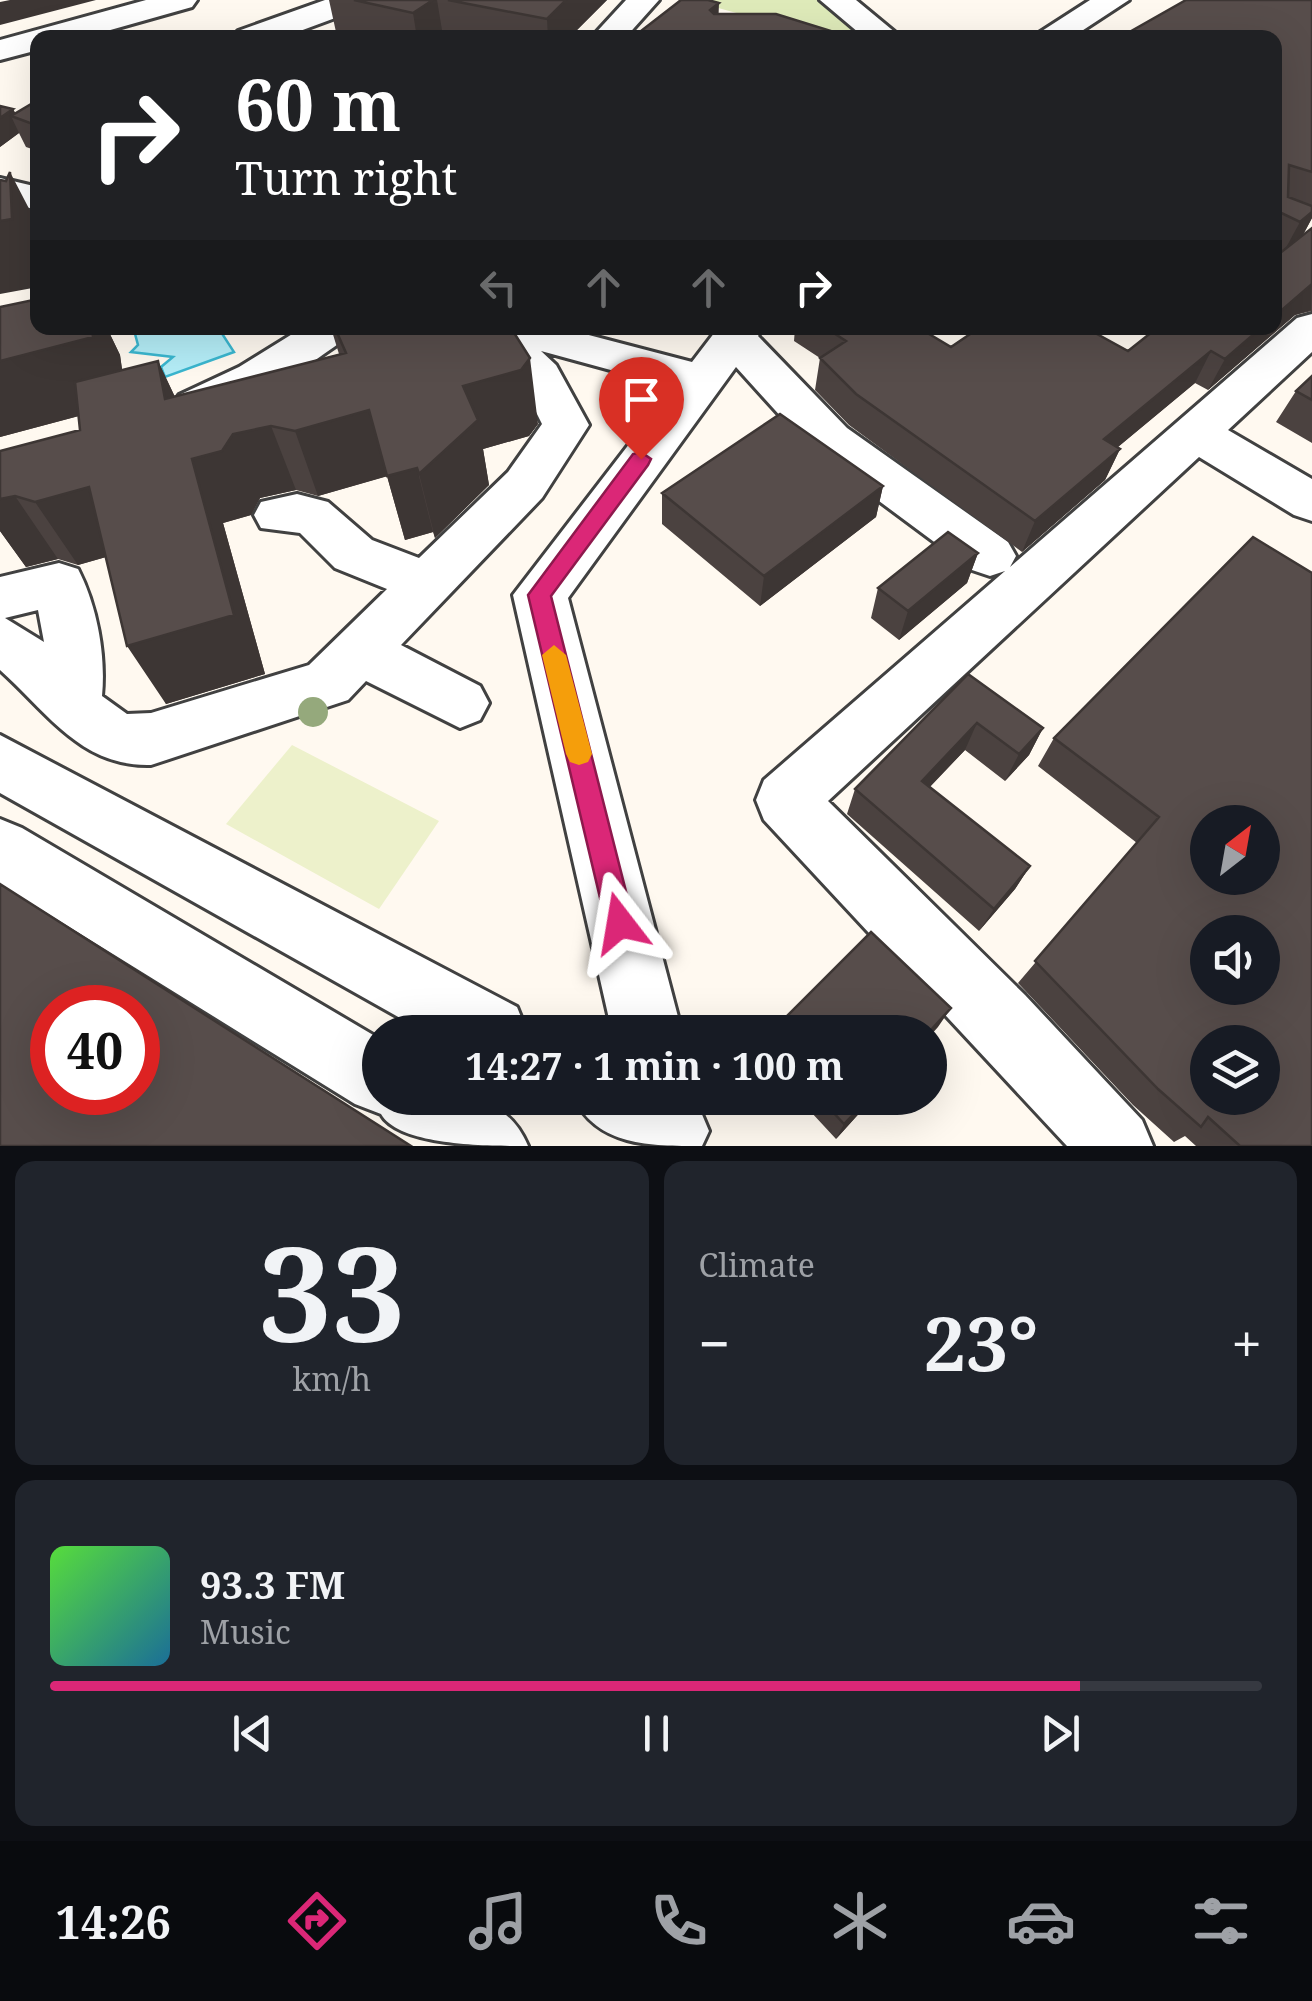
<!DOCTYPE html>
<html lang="en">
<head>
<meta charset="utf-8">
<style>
  body { margin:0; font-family:"Noto Serif",serif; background:#20242c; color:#f1f3f6; height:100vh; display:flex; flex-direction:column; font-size:38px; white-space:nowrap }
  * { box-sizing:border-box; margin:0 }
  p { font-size:32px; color:#9ea1a6 }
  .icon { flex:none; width:55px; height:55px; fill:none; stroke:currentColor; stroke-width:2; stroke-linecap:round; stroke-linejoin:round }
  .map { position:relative; height:1146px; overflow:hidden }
  .details { display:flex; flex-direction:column; gap:15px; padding:15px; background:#0d0f14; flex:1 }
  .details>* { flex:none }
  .hud { position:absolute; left:30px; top:30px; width:1252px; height:305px; border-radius:20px; box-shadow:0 10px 40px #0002; background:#202124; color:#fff; overflow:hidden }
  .needle { width:65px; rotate:31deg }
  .fabs { position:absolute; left:1190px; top:805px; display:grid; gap:20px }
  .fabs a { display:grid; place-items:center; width:90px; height:90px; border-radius:50%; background:#171b24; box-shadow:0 10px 40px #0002; font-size:50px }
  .speed { position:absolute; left:30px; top:985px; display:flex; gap:20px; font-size:50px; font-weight:700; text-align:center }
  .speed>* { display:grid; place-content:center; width:130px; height:130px; border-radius:50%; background:#171b24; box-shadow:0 10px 40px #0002; line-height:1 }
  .speed .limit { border:15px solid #d22; background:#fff; color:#111 }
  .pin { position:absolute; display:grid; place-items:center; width:85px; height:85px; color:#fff; margin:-102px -42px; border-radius:50% 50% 50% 0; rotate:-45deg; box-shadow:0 0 10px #0007 }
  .pin .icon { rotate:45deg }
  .me { position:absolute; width:110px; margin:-55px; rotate:346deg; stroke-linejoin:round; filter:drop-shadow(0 0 8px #0008) }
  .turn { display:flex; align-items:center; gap:35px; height:210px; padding:0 40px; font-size:45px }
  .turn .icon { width:130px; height:130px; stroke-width:2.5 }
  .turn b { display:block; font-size:70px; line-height:85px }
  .lanes { display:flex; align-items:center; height:95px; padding:0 40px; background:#0003; justify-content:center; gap:50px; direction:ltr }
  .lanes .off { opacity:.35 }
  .big { font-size:75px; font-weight:700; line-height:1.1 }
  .details .tile { flex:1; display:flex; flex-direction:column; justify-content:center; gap:15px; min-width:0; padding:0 35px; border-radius:20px; background:#20242c }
  .details .dial { align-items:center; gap:0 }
  .dial b { font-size:130px; line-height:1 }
  .song { display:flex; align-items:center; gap:30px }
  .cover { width:120px; height:120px; border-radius:15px; background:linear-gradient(135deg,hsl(110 70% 55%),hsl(200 70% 35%)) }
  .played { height:10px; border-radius:5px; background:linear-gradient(90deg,#db2777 85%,#363941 85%) }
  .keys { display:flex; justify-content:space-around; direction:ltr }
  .heat { display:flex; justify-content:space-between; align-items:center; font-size:55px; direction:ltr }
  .details .tiles { flex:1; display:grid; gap:15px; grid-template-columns:1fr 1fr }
  .tile:last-child { grid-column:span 2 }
  .trip { position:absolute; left:362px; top:1015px; width:585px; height:100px; border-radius:50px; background:#171b24; box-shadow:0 10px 40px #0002; font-weight:700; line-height:100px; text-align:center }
  .menu { display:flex; height:160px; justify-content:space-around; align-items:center; background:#090b0e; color:#9ea1a6 }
  .menu .icon { width:70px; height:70px }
  .menu .active { color:#db2777 }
  .menu b { font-size:45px; color:#f1f3f6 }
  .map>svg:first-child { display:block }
  .green { fill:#deeab9 }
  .pitch { fill:#edf1cb }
  .water { fill:#b4edf7; stroke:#3ab6cf; stroke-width:2.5 }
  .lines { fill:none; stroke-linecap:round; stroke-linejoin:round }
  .minor-casing { stroke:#414141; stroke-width:6 }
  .minor { fill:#fff; fill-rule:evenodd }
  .tree { fill:#95a97c }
  .wall { fill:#4b4240 }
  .shaded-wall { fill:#3d3634 }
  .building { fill:#574d4b; stroke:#3d3634; stroke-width:2.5; fill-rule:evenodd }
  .route { fill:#db2777; stroke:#8e194d; stroke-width:2.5 }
  .slow { fill:#f59e0b }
</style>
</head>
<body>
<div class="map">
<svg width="1312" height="1146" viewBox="0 0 1312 1146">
  <rect width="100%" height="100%" fill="#fff9f0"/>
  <path class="green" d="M689 0H817L862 37H824Z"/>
  <path class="pitch" d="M292 745 439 821 379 909 226 824Z"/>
  <path class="water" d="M119 328H212L221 332 234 352 165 377 161 367 173 357 131 352 138 345 135 334Z"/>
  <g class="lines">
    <defs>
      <path id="minor" d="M146 0H197L192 7 82 38H38V50L0 60V40Z
        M325 0H370L365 7 281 38H233L238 31Z
        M626 0H659L625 38H591Z
        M820 0H856L902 38H865Z
        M1090 0H1129L1071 38H1031Z
        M0 178 38 187V210L0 201Z
        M1312 314V352L1228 430 1312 479V521L1294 515 1199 457 828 801 1025 995 1142 1120 1153 1146H1067L764 820 756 800 764 780 1005 571 990 576 972 570 813 452 736 367 568 598 682 1032H612L513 595 673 387 541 351 556 365 589 425 542 498 401 645 480 686 489 703 480 720 460 728 366 681 348 700 151 765C81 767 47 712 0 670V577L59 563 78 569C97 606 106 655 102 696L127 714 151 713 309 665 387 589 335 568 300 533 261 528 254 515 261 502 297 494 328 502 372 540 419 558 508 472 542 424 522 384 507 369 373 338 367 328H450L494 337 489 328H562L692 362 718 328H763L758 336 847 428 1008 542 1016 556 1010 567 1297 318ZM38 610 44 642 5 618Z
        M302 328H354L347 338C308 364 225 431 179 417L172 406 179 395 239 367Z
        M0 735 517 1007 527 1032H425L0 793Z
        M0 819 22 828 380 1039V1098C438 1098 501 1082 528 1146 488 1146 399 1146 381 1114L355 1104 0 884Z
        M574 1098H683L698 1105 709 1131 702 1146C649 1146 598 1146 574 1098Z"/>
    </defs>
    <use href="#minor" class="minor-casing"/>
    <use href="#minor" class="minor"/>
  </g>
  <circle class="tree" cx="313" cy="712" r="15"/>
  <path class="wall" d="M329 0H607L569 38H451L443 36 440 38H360L336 32Z
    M1312 0V218L1303 235 1312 228V311L1295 315 1208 390 1195 383 1118 447 1120 449 1105 480 1022 552 849 425 815 390 820 358 794 341 795 328H919L951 347 1128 351 1275 328 1281 252 1275 249V38Z
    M38 100V151L26 147 19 133 0 147 13 109 15 113Z
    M0 307 38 328H107L120 355 122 370 158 361 175 397 339 354 331 328H431L433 331 538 424 529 436 483 449 489 485 435 538 433 532 405 540 387 476 318 496 296 490 260 498 251 515 223 523 265 674 166 704 106 557 78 565 58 559 26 567 0 531V451L80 430 79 416 0 437Z
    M1312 376V443L1276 422 1296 391Z
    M883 486 876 517 760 606 662 524V493Z
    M978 553 967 583 899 640 871 618 878 588Z
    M1312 573V1146H1196L1185 1136 1174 1142 1133 1105 1018 983 1137 843 1038 766 1054 738Z
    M968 674 1043 728 1029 755 1005 781 965 750 930 787 1030 866 1015 889 979 931 847 814 855 789Z
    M798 1098H873L836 1139Z"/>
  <path class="shaded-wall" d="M10 0H96L0 25V2Z
    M433 0H437L443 36 440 38H417L413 13Z
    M566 0H607L569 38H548L547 19Z
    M719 3 718 30 710 10Z
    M13 109 18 118 11 116 19 133 0 147V118Z
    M10 172 38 226V287L0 294V221Z
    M1312 212V218L1300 240 1283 253 1300 222Z
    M1312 284 1311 310 1295 315 1208 390 1225 359 1261 328H1275V316Z
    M92 328H107L120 355 127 403 0 437V361Z
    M1211 351 1195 383 1090 470 1104 439Z
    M530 358 538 424 529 436 483 449 489 485 435 538 419 474 463 386Z
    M158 361 189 427 233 434 271 426 296 490 260 498 251 515 223 523 265 674 166 704 127 646 192 459 165 399Z
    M369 410 388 476 318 496 295 431Z
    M1120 449 1105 480 1022 552 1035 521Z
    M417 468 433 532 405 540 387 476Z
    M883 486 876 517 760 606 764 576Z
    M89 487 127 551 78 565 35 502Z
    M15 496 58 559 26 567 0 531V499Z
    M978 553 967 583 899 640 908 611Z
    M977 723 965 750 911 806 922 781Z
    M1043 728 1029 755 1005 781 1019 754Z
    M1030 866 1015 889 979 931 994 909Z
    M951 1008 938 1027 930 1036 929 1032Z
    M869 1098H873L836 1139 844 1124Z"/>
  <path class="building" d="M354 0H433L413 13Z
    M448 0H566L547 19Z
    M681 0H708L719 3 710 10 714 14H776L844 35 841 38H632Z
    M1186 0H1312V172L1289 165 1288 197 1312 206V212L1300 222 1275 210V38H1119Z
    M38 100V126L11 116Z
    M0 106 13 109 0 118Z
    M10 172 12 219 0 221V180L6 181Z
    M1312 228V284L1275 316V257Z
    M38 299V328H92L93 337 0 361V307Z
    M335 328H431L433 331 445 328H511L530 358 521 370 463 386 478 420 419 474 417 468 387 476 369 410 295 431 271 426 233 434 222 451 192 459 234 615 127 646 89 487 35 502 15 496 0 499V451L80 430 75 382 158 361 165 399 346 353Z
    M826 328H919L951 347 979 328H1086L1128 351 1157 328H1261L1225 359 1211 351 1104 439 1120 449 1035 521 856 394 820 358 846 341Z
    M1312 376V400L1296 391Z
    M780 414 883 486 764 576 662 493Z
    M948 532 978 553 908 611 878 588Z
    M1253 537 1312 573V1146H1240L1208 1117 1201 1127 1158 1089 1035 961 1159 817 1054 738ZM1208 822H1262V878H1208ZM1208 932H1262V988H1208ZM1208 1042H1262V1098H1208Z
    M968 674 1043 728 1019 754 977 723 922 781 1030 866 994 909 855 789Z
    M0 884 411 1146H0ZM52 1008H138V1092H52Z
    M871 932 951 1008 929 1032H771Z
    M820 1098H869L844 1124Z"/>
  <path class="route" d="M641 452 651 459 648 465 551 596 634 923 630 933 620 937 610 933 606 923 528 595 633 454Z"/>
  <path class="slow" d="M554 645 566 655 592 754 588 762 579 765 570 762 566 754 542 655Z"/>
</svg>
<div class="fabs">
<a><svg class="needle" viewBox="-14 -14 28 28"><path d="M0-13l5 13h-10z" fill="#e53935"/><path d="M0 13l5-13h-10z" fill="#9ea1a6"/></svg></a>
<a><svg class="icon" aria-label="sound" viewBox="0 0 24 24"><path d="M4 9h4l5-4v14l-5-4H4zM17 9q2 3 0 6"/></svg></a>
<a><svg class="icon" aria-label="layers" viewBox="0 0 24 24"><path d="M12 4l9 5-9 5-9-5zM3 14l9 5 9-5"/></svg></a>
</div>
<div class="speed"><div class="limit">40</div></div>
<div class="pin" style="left:641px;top:459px;background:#d93025"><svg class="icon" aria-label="arrive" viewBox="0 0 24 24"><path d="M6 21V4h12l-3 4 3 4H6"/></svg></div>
<svg class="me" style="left:620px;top:923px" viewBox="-20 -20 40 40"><path d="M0-17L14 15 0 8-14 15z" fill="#db2777" stroke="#fff" stroke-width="4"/></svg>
<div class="trip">14:27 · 1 min · 100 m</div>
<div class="hud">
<div class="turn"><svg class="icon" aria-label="right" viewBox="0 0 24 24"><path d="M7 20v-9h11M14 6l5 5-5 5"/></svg><div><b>60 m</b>Turn right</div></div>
<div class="lanes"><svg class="icon off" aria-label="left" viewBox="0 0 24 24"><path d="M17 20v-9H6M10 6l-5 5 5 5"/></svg><svg class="icon off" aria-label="ahead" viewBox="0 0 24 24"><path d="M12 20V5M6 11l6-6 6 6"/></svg><svg class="icon off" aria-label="ahead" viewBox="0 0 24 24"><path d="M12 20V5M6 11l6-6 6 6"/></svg><svg class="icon" aria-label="right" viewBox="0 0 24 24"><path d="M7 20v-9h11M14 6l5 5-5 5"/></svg></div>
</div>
</div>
<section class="details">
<div class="tiles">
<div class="tile dial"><b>33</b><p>km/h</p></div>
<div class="tile"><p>Climate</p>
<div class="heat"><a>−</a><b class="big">23°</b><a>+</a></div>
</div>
<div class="tile">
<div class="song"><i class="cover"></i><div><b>93.3 FM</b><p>Music</p></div></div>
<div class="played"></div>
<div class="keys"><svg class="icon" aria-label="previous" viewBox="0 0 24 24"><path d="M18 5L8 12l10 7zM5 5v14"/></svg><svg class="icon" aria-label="pause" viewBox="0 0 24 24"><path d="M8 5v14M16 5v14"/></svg><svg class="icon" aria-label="next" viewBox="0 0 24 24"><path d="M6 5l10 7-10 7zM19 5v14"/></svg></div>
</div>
</div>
</section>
<nav class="menu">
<b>14:26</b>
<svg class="icon active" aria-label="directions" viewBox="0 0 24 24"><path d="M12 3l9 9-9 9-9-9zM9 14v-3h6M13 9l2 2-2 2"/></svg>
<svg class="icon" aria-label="music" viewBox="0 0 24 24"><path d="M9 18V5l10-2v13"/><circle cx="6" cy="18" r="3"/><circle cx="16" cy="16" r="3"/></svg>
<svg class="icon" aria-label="phone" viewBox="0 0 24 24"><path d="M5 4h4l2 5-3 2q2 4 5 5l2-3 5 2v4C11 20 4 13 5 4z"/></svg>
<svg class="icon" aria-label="climate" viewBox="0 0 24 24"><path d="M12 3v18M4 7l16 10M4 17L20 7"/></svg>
<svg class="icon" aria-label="car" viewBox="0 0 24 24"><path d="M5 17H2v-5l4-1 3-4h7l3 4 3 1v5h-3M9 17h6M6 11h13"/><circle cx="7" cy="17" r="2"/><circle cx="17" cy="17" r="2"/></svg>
<svg class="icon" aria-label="filters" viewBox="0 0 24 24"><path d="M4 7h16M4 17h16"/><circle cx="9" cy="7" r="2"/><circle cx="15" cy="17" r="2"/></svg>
</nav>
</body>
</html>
